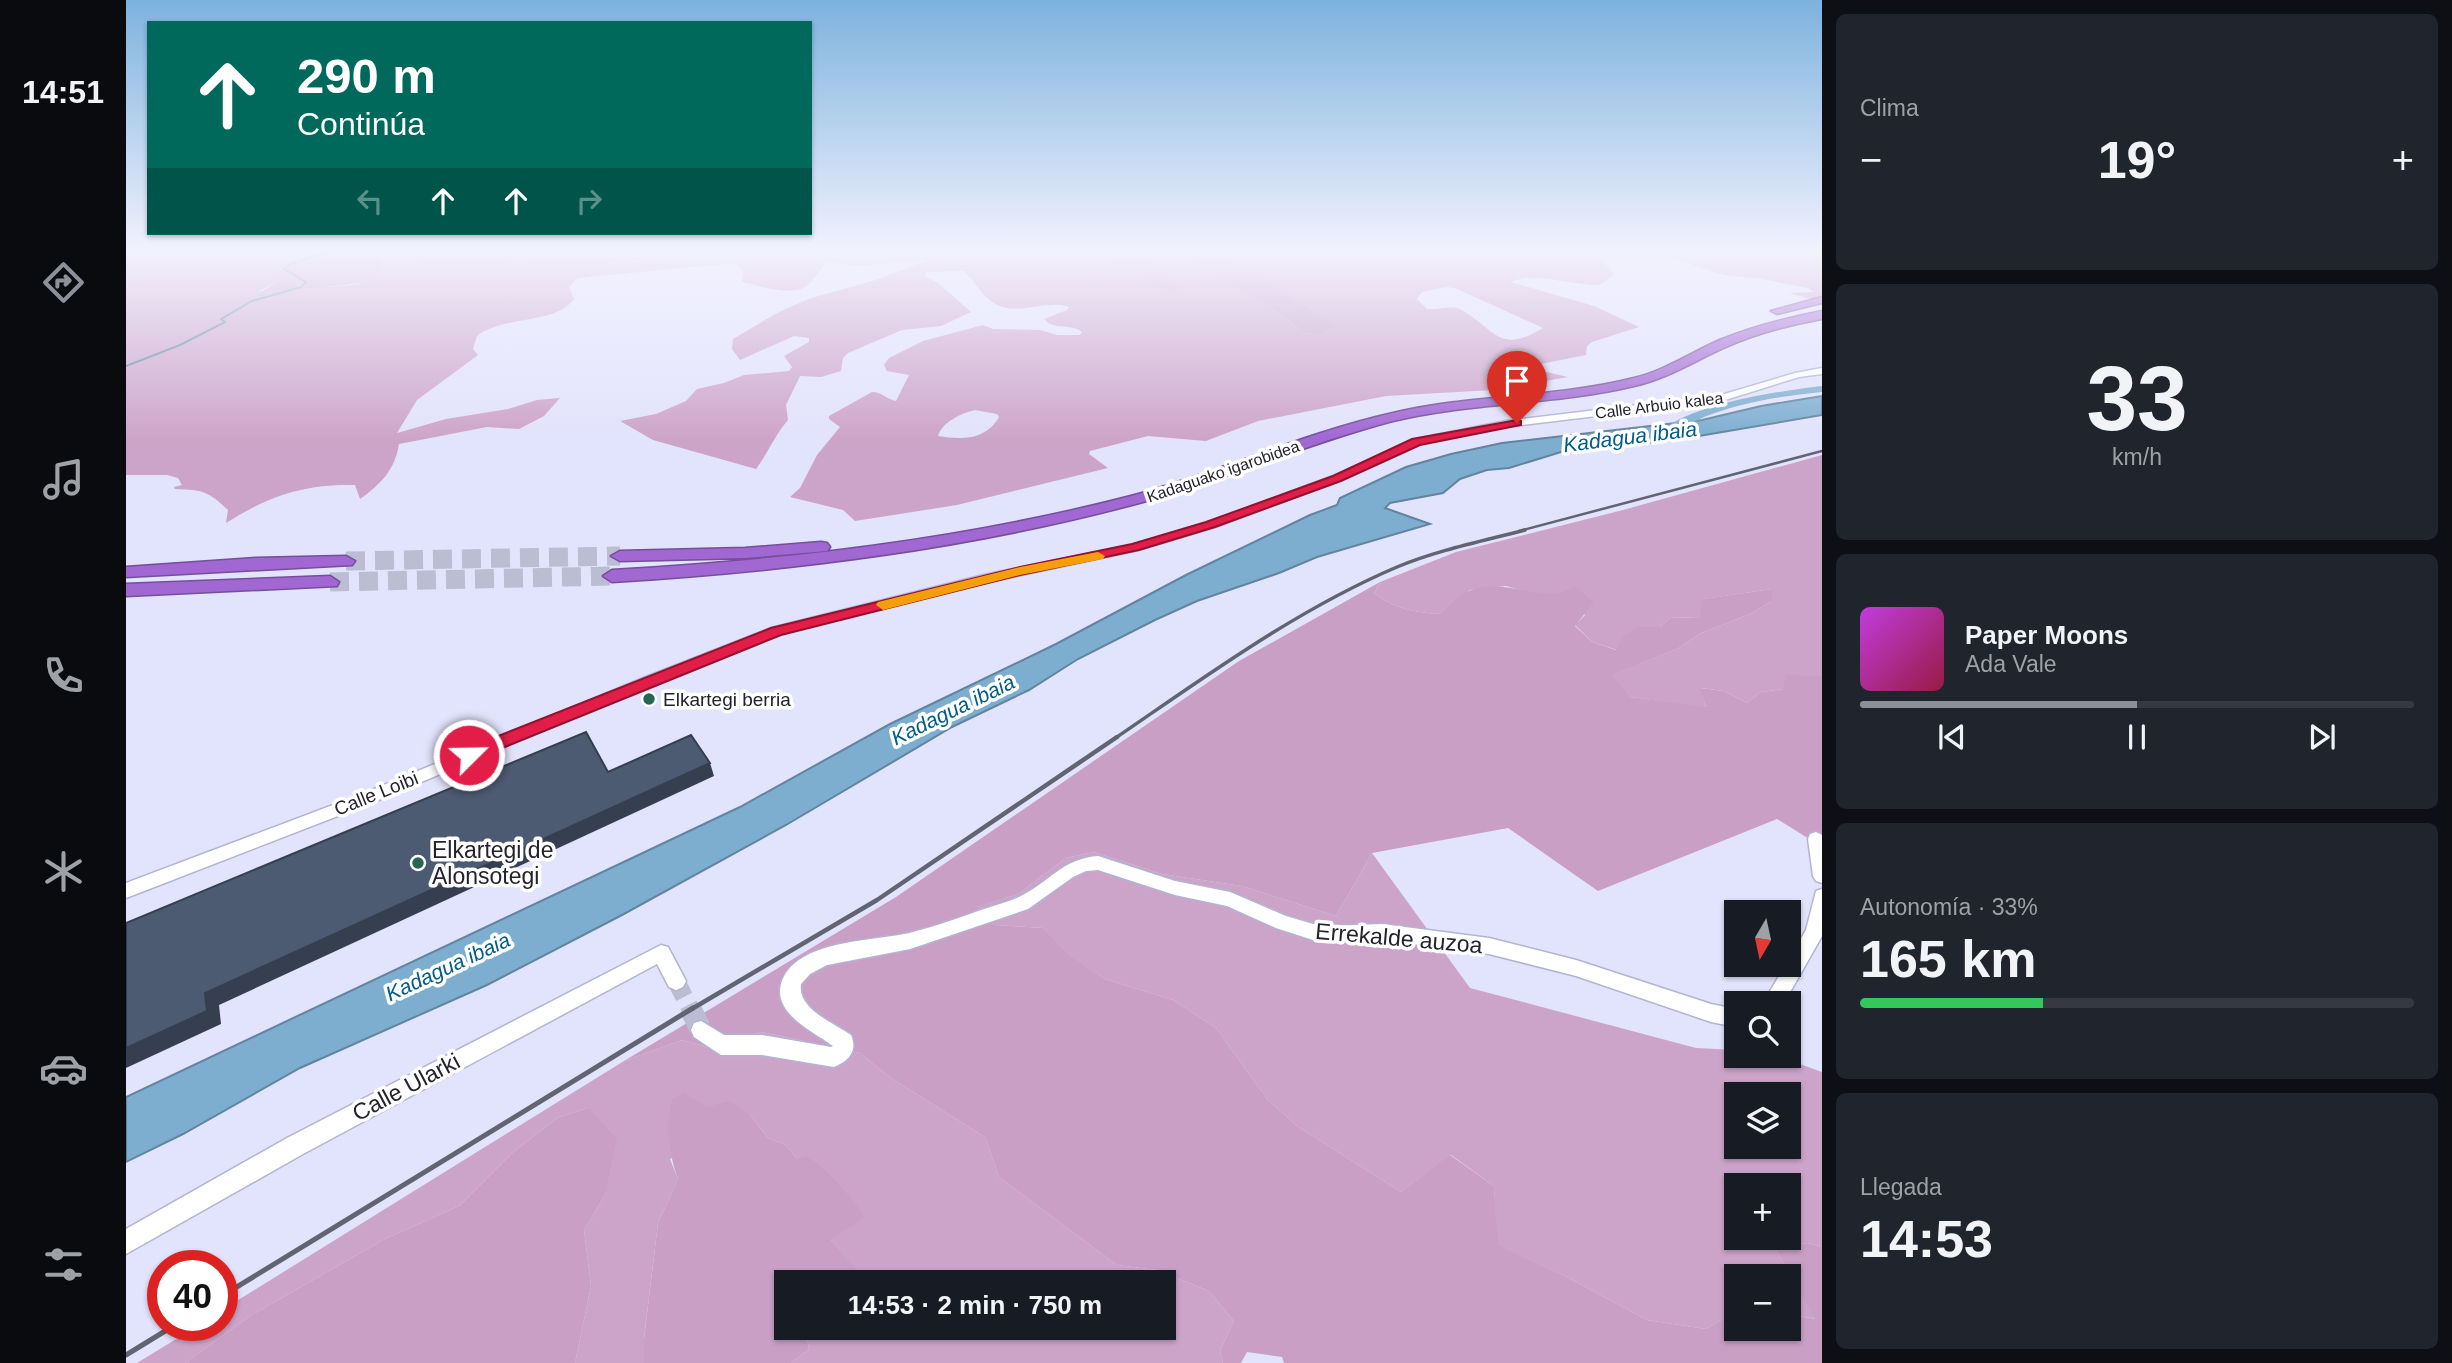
<!DOCTYPE html>
<html lang="es">
<head>
<meta charset="utf-8">
<style>
  body { margin:0; font-family:Arial,sans-serif; background:#20242c; color:#f1f3f6; height:100vh; display:flex; flex-direction:column; font-size:26px; white-space:nowrap }
  * { box-sizing:border-box; margin:0 }
  p { font-size:23px; color:#9ea1a6 }
  .icon { flex:none; width:38px; height:38px; fill:none; stroke:currentColor; stroke-width:2; stroke-linecap:round; stroke-linejoin:round }
  .map { position:relative; flex:1; overflow:hidden }
  .side { display:flex; flex-direction:column; gap:14px; padding:14px; background:#0d0f14; width:630px }
  .side>* { flex:none }
  .top-card { position:absolute; left:21px; top:21px; width:665px; height:214px; border-radius:0px; box-shadow:0 2px 5px #0004; background:#00695c; color:#fff; overflow:hidden }
  .needle { width:46px; rotate:189deg }
  .buttons { position:absolute; left:1598px; top:900px; display:grid; gap:14px }
  .buttons a { display:grid; place-items:center; width:77px; height:77px; border-radius:0px; background:#171b24; box-shadow:0 2px 5px #0004; font-size:35px }
  .speed { position:absolute; left:21px; top:1250px; display:flex; gap:14px; font-size:35px; font-weight:700; text-align:center }
  .speed>* { display:grid; place-content:center; width:91px; height:91px; border-radius:50%; background:#171b24; box-shadow:0 2px 5px #0004; line-height:1 }
  .speed .limit { border:10px solid #d22; background:#fff; color:#111 }
  .pin { position:absolute; display:grid; place-items:center; width:60px; height:60px; color:#fff; margin:-72px -30px; border-radius:50% 50% 50% 0; rotate:-45deg; box-shadow:0 0 7px #0007 }
  .pin .icon { rotate:45deg }
  .me { position:absolute; width:77px; margin:-38px; rotate:67deg; stroke-linejoin:round; filter:drop-shadow(0 0 5px #0008) }
  .turn { display:flex; align-items:center; gap:24px; height:147px; padding:0 35px; font-size:32px }
  .turn .icon { width:91px; height:91px; stroke-width:2.5 }
  .turn b { display:block; font-size:49px; line-height:60px }
  .lanes { display:flex; align-items:center; height:66px; padding:0 35px; background:#0003; justify-content:center; gap:35px; direction:ltr }
  .lanes .off { opacity:.35 }
  .big { font-size:52px; font-weight:700; line-height:1.1 }
  .side .tile { flex:1; display:flex; flex-direction:column; justify-content:center; gap:10px; min-width:0; padding:0 24px; border-radius:10px; background:#20242c }
  .side .dial { align-items:center; gap:0 }
  .dial b { font-size:91px; line-height:1 }
  .song { display:flex; align-items:center; gap:21px }
  .cover { width:84px; height:84px; border-radius:10px; background:linear-gradient(135deg,hsl(290 70% 55%),hsl(340 70% 35%)) }
  .played { height:7px; border-radius:4px; background:linear-gradient(90deg,#8c9099 50%,#363941 50%) }
  .keys { display:flex; justify-content:space-around; direction:ltr }
  .heat { display:flex; justify-content:space-between; align-items:center; font-size:38px; direction:ltr }
  .charge { height:10px; border-radius:5px; background:linear-gradient(90deg,#34c759 33%,#363941 0) }
  .trip { position:absolute; left:648px; top:1270px; width:402px; height:70px; border-radius:0px; background:#171b24; box-shadow:0 2px 5px #0004; font-weight:700; line-height:70px; text-align:center }
  main { display:flex; flex:1; min-height:0 }
  .tab-bar { display:flex; flex-direction:column; width:126px; justify-content:space-around; align-items:center; background:#090b0e; color:#9ea1a6 }
  .tab-bar .icon { width:49px; height:49px }
  .tab-bar .active { color:#8c9099 }
  .tab-bar b { font-size:32px; color:#f1f3f6 }
  .map>svg:first-child { display:block }
  .green { fill:#cda4c9; fill-rule:evenodd }
  .forest { fill:#c99fc5 }
  .water { fill:#7daed0; stroke:#62849f; stroke-width:2 }
  .lines { fill:none; stroke-linecap:round; stroke-linejoin:round }
  .stream { stroke:#62849f; stroke-width:2 }
  .canal { fill:#7daed0; fill-rule:evenodd }
  .minor-tunnel-far1 { stroke:#bcbdd3; stroke-width:18; stroke-dasharray:18 9; stroke-linecap:butt }
  .minor-tunnel { stroke:#bcbdd3; stroke-width:22; stroke-dasharray:22 11; stroke-linecap:butt }
  .highway-tunnel { stroke:#bcbdd3; stroke-width:19; stroke-dasharray:19 10; stroke-linecap:butt }
  .minor-casing { stroke:#b3b4d3; stroke-width:3 }
  .highway-casing { stroke:#754f99; stroke-width:3 }
  .minor { fill:#fff; fill-rule:evenodd }
  .highway { fill:#a167d3; fill-rule:evenodd }
  .rail-far3 { stroke:#636473; stroke-width:2.5 }
  .rail-far2 { stroke:#636473; stroke-width:3.5 }
  .rail-far1 { stroke:#636473; stroke-width:4.5 }
  .rail { stroke:#636473; stroke-width:5 }
  .shaded-wall { fill:#353f50 }
  .building { fill:#4c5a72; stroke:#353f50; stroke-width:2 }
  .route { fill:#e11d48; stroke:#92132f; stroke-width:2 }
  .slow { fill:#f59e0b }
  .poi-dot { fill:#276654; stroke:#fff; stroke-width:2.5 }
  .labels { text-anchor:middle; stroke-width:7; stroke-linejoin:round; paint-order:stroke }
  .far-street-label { font-size:16px; fill:#23232e; stroke:#fff }
  .poi-label { font-size:19px; fill:#23232e; stroke:#fff; text-anchor:start }
  .street-label { font-size:19px; fill:#23232e; stroke:#fff }
  .water-label { font-size:21px; font-style:italic; fill:#005c88; stroke:#fff }
  .near-poi-label { font-size:23px; fill:#23232e; stroke:#fff; text-anchor:start }
  .near-street-label { font-size:23px; fill:#23232e; stroke:#fff }
</style>
</head>
<body>
<main>
<nav class="tab-bar">
<b>14:51</b>
<svg class="icon active" aria-label="directions" viewBox="0 0 24 24"><path d="M12 3l9 9-9 9-9-9zM9 14v-3h6M13 9l2 2-2 2"/></svg>
<svg class="icon" aria-label="music" viewBox="0 0 24 24"><path d="M9 18V5l10-2v13"/><circle cx="6" cy="18" r="3"/><circle cx="16" cy="16" r="3"/></svg>
<svg class="icon" aria-label="phone" viewBox="0 0 24 24"><path d="M5 4h4l2 5-3 2q2 4 5 5l2-3 5 2v4C11 20 4 13 5 4z"/></svg>
<svg class="icon" aria-label="climate" viewBox="0 0 24 24"><path d="M12 3v18M4 7l16 10M4 17L20 7"/></svg>
<svg class="icon" aria-label="car" viewBox="0 0 24 24"><path d="M5 17H2v-5l4-1 3-4h7l3 4 3 1v5h-3M9 17h6M6 11h13"/><circle cx="7" cy="17" r="2"/><circle cx="17" cy="17" r="2"/></svg>
<svg class="icon" aria-label="filters" viewBox="0 0 24 24"><path d="M4 7h16M4 17h16"/><circle cx="9" cy="7" r="2"/><circle cx="15" cy="17" r="2"/></svg>
</nav>
<div class="map">
<svg width="1696" height="1363" viewBox="0 0 1696 1363">
  <rect width="100%" height="100%" fill="#e2e3fc"/>
  <path class="green" d="M0 249H199L160 261 154 280 133 291C153 298 168 288 188 287 212 287 240 288 257 269L256 261 266 255C319 264 337 285 391 258L418 270 538 259 516 254 511 249H991L986 264 975 276 1007 270 1044 295 1037 272 1013 249H1048L1095 280 1151 312 1179 333 1194 335 1208 326 1123 268 1079 249H1467L1488 274 1474 285C1449 286 1406 271 1385 282L1468 306 1513 327 1466 342 1461 346 1460 355 1399 367 1442 377 1367 390 1260 396 1132 421 1080 441 1022 436 964 451 963 454 982 468 831 505 729 521 717 510 664 497 674 488 691 455 714 427 703 419V416L746 392C756 392 760 399 770 401L783 375 761 371 758 365 763 358 797 341 857 325 867 329 914 330 931 335H954L956 332C945 323 928 331 918 319L941 310 943 307C919 298 888 319 865 301 854 293 848 280 838 271L800 272 799 277 811 282 845 312 815 326 776 330 722 353 717 358 715 371 695 377 674 376 660 405 662 420C649 435 642 453 630 469L527 440 494 421 530 414 560 401 571 389 598 383 618 375 663 371 666 367 658 356 683 342V338L668 336 614 360 606 349 607 339 651 313 682 299 753 279 801 260 732 266 702 262C694 268 690 277 683 284 669 298 634 286 616 282L617 271 611 265 599 264 461 277 450 279 443 287 448 299C430 325 376 315 351 336L347 349 352 355 291 400 271 433 320 419 382 409 411 400 434 398 418 416 393 429 361 427 273 444C269 470 255 484 234 499L229 485C177 484 143 496 100 523L102 510C82 491 77 490 49 489L48 487 56 485 52 478 41 475H0ZM1319 287 1329 288 1417 328C1372 355 1371 330 1334 309 1326 305 1311 310 1301 309L1291 299 1296 292ZM849 410 871 414 873 417C860 440 836 440 812 436 816 422 836 413 849 410Z
    M1516 249H1696V302L1663 293 1688 292 1682 288 1636 279 1598 275Z
    M1696 455V676H1687L1658 689 1635 692 1621 703 1598 691 1575 688 1580 708 1505 697 1485 675 1553 648 1573 634 1624 614 1646 601V589L1578 599 1573 617 1544 618 1534 627H1511L1491 650 1466 642 1449 625 1459 615 1438 593 1411 595 1380 586 1344 590 1313 614C1288 612 1269 609 1248 593L1254 582 1330 552 1497 510Z
    M968 852 1036 874 1116 886 1210 916 1246 853 1344 988 1570 1048 1610 1050V1055H1649L1696 1072V1247L1681 1243 1649 1248 1690 1319 1663 1314 1662 1276H1610V1311L1580 1329 1521 1320 1439 1276 1371 1245 1368 1186 1325 1155 1275 1192 1171 1126 1141 1099 1090 1028 1047 1000 979 979 939 953 918 928 868 925 850 907 892 894 940 858ZM1610 1094H1662V1146H1610ZM1610 1185H1662V1237H1610Z
    M636 1032 734 1053 765 1078 859 1137 873 1177 991 1265 1031 1270 1083 1291 1108 1321 1094 1351 1097 1363H665L683 1349 679 1328H1038V1283H670L731 1271 705 1240 738 1216 671 1159 660 1145 642 1138 624 1115 544 1159 552 1179 532 1223 518 1338V1363H449L465 1286 458 1230 478 1197 462 1108 431 1118 385 1154 333 1206 259 1239 124 1316 59 1363H11L73 1325H96V1310L498 1061 556 1040 578 1046Z"/>
  <path class="forest" d="M199 249H511L516 254 541 258 418 270 391 258C334 286 320 265 266 255L256 260V274C233 287 210 285 185 288 167 290 148 300 130 295L154 280 147 272 151 265Z
    M991 249H1013L1059 290 1040 294 1007 270 974 276 986 264Z
    M1048 249H1079L1123 268 1209 326 1194 335 1179 333 1151 312 1095 280Z
    M1254 582 1248 593C1269 609 1288 612 1313 614 1322 607 1333 595 1343 591 1379 575 1415 606 1449 587L1468 602 1449 626 1466 642 1490 650 1496 638 1511 627H1534L1544 618 1573 617 1577 599 1646 589V601L1624 614 1573 634 1553 648 1486 675 1505 697 1580 707 1574 688 1598 691 1621 703 1635 692 1657 689 1660 675 1696 676V847L1651 819 1472 891 1382 828 1246 853 1210 916 1116 886 1036 874 968 852 940 858 892 894 851 907 868 925 918 928 940 953 979 979 1047 1000 1090 1028 1141 1099 1171 1126 1275 1192 1324 1155 1368 1186 1372 1245 1439 1276 1521 1320 1580 1329 1610 1311V1328H1662L1663 1314 1689 1319 1649 1248 1681 1243 1696 1247V1363H1158L1156 1357 1121 1352 1115 1363H1097L1094 1351 1108 1321 1083 1291 1031 1270 991 1265 873 1177 859 1137 765 1078 734 1053 636 1032 578 1046 556 1040 498 1061 770 897 1113 661Z
    M558 1093 581 1107 603 1101 624 1115 642 1138 660 1145 671 1159 681 1156C705 1173 722 1193 739 1217L705 1240 732 1271 660 1283V1328H679L683 1349 665 1363H518V1339L532 1223 552 1179C542 1152 541 1127 546 1099Z
    M462 1108 491 1139 478 1197 458 1230 465 1286 449 1363H59L124 1316 259 1239 333 1206 385 1154 431 1118Z"/>
  <path class="water" d="M1696 396V415L1567 437 1484 448H1448L1383 468 1361 470 1334 479 1317 493 1264 503 1259 508 1304 524 1191 557 1153 573 1071 601 1029 620 952 659 903 690 826 727 660 825 496 915 361 985 174 1068 57 1134 0 1162V1097L614 807 764 724 930 644 1060 575 1184 515 1211 505 1214 498 1280 467 1325 454 1376 443 1576 420 1635 406Z"/>
  <g class="lines">
    <path class="stream" d="M0 366 54 345 99 322 95 319 126 301 175 287 180 282 158 269 165 264 213 249"/>
    <path class="canal" d="M1696 386V392C1656 396 1616 402 1578 417 1567 422 1548 435 1538 429 1571 403 1654 391 1696 386Z"/>
    <path class="minor-tunnel-far1" d="M550 981 565 1010"/>
    <path class="minor-tunnel" d="M564 1008 575 1030"/>
    <path class="highway-tunnel" d="M220 561 494 556
      M204 582 486 576"/>
    <defs>
      <path id="minor" d="M1696 368V374L1673 377 1596 401 1380 427 1293 444 1215 480 1089 527 1012 550 858 583 654 634 530 683 248 802 0 898V883L236 794 520 677 645 628 858 575 1006 545 1081 523 1207 476 1290 439 1380 421 1595 395 1669 373Z
        M1690 832 1696 835V883L1690 881 1687 876 1682 839 1684 834Z
        M972 856 1049 881 1104 892 1160 916 1187 924 1202 926 1256 924 1363 938 1450 960 1585 1004 1610 1009V1027L1585 1022 1450 976 1363 954 1256 940 1202 942 1187 940 1150 928 1101 906 1049 895 972 870 960 871 947 877 902 909 784 949 701 965 684 974 675 984C671 1009 708 1023 725 1035 732 1051 723 1061 708 1067L636 1055H595L568 1037 565 1030 568 1023 575 1021 598 1035H636L705 1047 707 1046C688 1032 647 1014 655 984 669 938 750 942 787 932 811 926 835 917 858 909 870 905 882 902 893 897 923 883 935 859 972 856Z
        M1696 889V936L1658 1003H1637L1660 964H1662V960L1680 930 1690 891Z
        M535 945 542 947 560 981 557 987 550 990 543 987 531 964 177 1154 0 1254V1229L161 1138Z"/>
      <path id="highway" d="M1696 297V303L1651 314 1645 311Z
        M1696 311V319C1663 325 1631 333 1600 347 1570 360 1541 379 1508 386 1429 405 1346 402 1267 421 1182 443 1102 479 1017 502 844 549 665 571 486 582L477 576 486 570C661 560 835 540 1005 496 1094 472 1178 433 1267 413 1346 394 1429 398 1508 378 1538 371 1566 352 1594 340 1627 326 1661 318 1696 311Z
        M695 542 701 543 704 547 701 551 619 558 494 561 485 556 494 551 619 548Z
        M220 556 229 561 226 565 0 577V567L130 558Z
        M204 576 213 582 211 586 0 596V584Z"/>
    </defs>
    <use href="#minor" class="minor-casing"/>
    <use href="#highway" class="highway-casing"/>
    <use href="#minor" class="minor"/>
    <use href="#highway" class="highway"/>
    <path class="rail-far3" d="M1393 531 1696 451"/>
    <path class="rail-far2" d="M988 739C1079 677 1170 610 1271 567 1312 550 1357 541 1399 530"/>
    <path class="rail-far1" d="M564 1010 751 900 991 737"/>
    <path class="rail" d="M96 1296 567 1008
      M0 1355 49 1325"/>
  </g>
  <path class="shaded-wall" d="M584 763 588 776 93 1005 95 1024 0 1068V1048L79 993Z"/>
  <path class="building" d="M460 732 482 772 565 735 584 763 79 993 81 1011 0 1048V923Z"/>
  <linearGradient id="sky" x2="0" y2="1"><stop stop-color="#7db2de"/><stop offset="0.57" stop-color="#f2f2fe"/><stop offset="1" stop-color="#f2f2fe" stop-opacity="0"/></linearGradient>
  <rect width="1696" height="440" fill="url(#sky)"/>
  <path class="route" d="M1391 420 1395 421V425L1294 445 1215 481 1089 527 1013 550 894 575 655 635 349 759H337L335 755 337 750 645 628 894 567 1006 544 1080 522 1207 476 1286 439Z"/>
  <path class="slow" d="M972 552 979 556 977 559 894 575 757 610 750 605 752 602 894 567Z"/>
  <g class="poi-dot">
    <circle cx="523" cy="699" r="7"/>
    <circle cx="292" cy="863" r="7"/>
  </g>
  <g class="labels">
    <g class="far-street-label">
      <text transform="translate(1533 405) rotate(-7)" y="6">Calle Arbuio kalea</text>
      <text transform="translate(1097 471) rotate(-19)" y="6">Kadaguako igarobidea</text>
    </g>
    <g class="poi-label">
      <text x="537" y="706">Elkartegi berria</text>
    </g>
    <g class="street-label">
      <text transform="translate(250 793) rotate(-22)" y="7">Calle Loibi</text>
    </g>
    <g class="water-label">
      <text transform="translate(1504 437) rotate(-7)" y="7">Kadagua ibaia</text>
      <text transform="translate(827 710) rotate(-26)" y="7">Kadagua ibaia</text>
      <text transform="translate(322 967) rotate(-25)" y="7">Kadagua ibaia</text>
    </g>
    <g class="near-poi-label">
      <text x="306" y="858">Elkartegi de<tspan x="306" dy="26">Alonsotegi</tspan></text>
    </g>
    <g class="near-street-label">
      <text transform="translate(1273 938) rotate(5)" y="8">Errekalde auzoa</text>
      <text transform="translate(280 1087) rotate(-28)" y="8">Calle Ularki</text>
    </g>
  </g>
</svg>
<div class="buttons">
<a><svg class="needle" viewBox="-14 -14 28 28"><path d="M0-13l5 13h-10z" fill="#e53935"/><path d="M0 13l5-13h-10z" fill="#9ea1a6"/></svg></a>
<a><svg class="icon" aria-label="search" viewBox="0 0 24 24"><circle cx="10" cy="10" r="6"/><path d="M15 15l6 6"/></svg></a>
<a><svg class="icon" aria-label="layers" viewBox="0 0 24 24"><path d="M12 4l9 5-9 5-9-5zM3 14l9 5 9-5"/></svg></a>
<a>+</a>
<a>−</a>
</div>
<div class="speed"><div class="limit">40</div></div>
<div class="pin" style="left:1391px;top:423px;background:#d93025"><svg class="icon" aria-label="arrive" viewBox="0 0 24 24"><path d="M6 21V4h12l-3 4 3 4H6"/></svg></div>
<svg class="me" style="left:343px;top:755px" viewBox="-20 -20 40 40"><circle r="17" fill="#e11d48" stroke="#fff" stroke-width="3"/><path d="M0-11L8 9 0 5-8 9z" fill="#fff"/></svg>
<div class="trip">14:53 · 2 min · 750 m</div>
<div class="top-card">
<div class="turn"><svg class="icon" aria-label="ahead" viewBox="0 0 24 24"><path d="M12 20V5M6 11l6-6 6 6"/></svg><div><b>290 m</b>Continúa</div></div>
<div class="lanes"><svg class="icon off" aria-label="left" viewBox="0 0 24 24"><path d="M17 20v-9H6M10 6l-5 5 5 5"/></svg><svg class="icon" aria-label="ahead" viewBox="0 0 24 24"><path d="M12 20V5M6 11l6-6 6 6"/></svg><svg class="icon" aria-label="ahead" viewBox="0 0 24 24"><path d="M12 20V5M6 11l6-6 6 6"/></svg><svg class="icon off" aria-label="right" viewBox="0 0 24 24"><path d="M7 20v-9h11M14 6l5 5-5 5"/></svg></div>
</div>
</div>
<section class="side">
<div class="tile"><p>Clima</p>
<div class="heat"><a>−</a><b class="big">19°</b><a>+</a></div>
</div>
<div class="tile dial"><b>33</b><p>km/h</p></div>
<div class="tile">
<div class="song"><i class="cover"></i><div><b>Paper Moons</b><p>Ada Vale</p></div></div>
<div class="played"></div>
<div class="keys"><svg class="icon" aria-label="previous" viewBox="0 0 24 24"><path d="M18 5L8 12l10 7zM5 5v14"/></svg><svg class="icon" aria-label="pause" viewBox="0 0 24 24"><path d="M8 5v14M16 5v14"/></svg><svg class="icon" aria-label="next" viewBox="0 0 24 24"><path d="M6 5l10 7-10 7zM19 5v14"/></svg></div>
</div>
<div class="tile"><p>Autonomía · 33%</p><b class="big">165 km</b><div class="charge"></div></div>
<div class="tile"><p>Llegada</p><b class="big">14:53</b></div>
</section>
</main>
</body>
</html>
